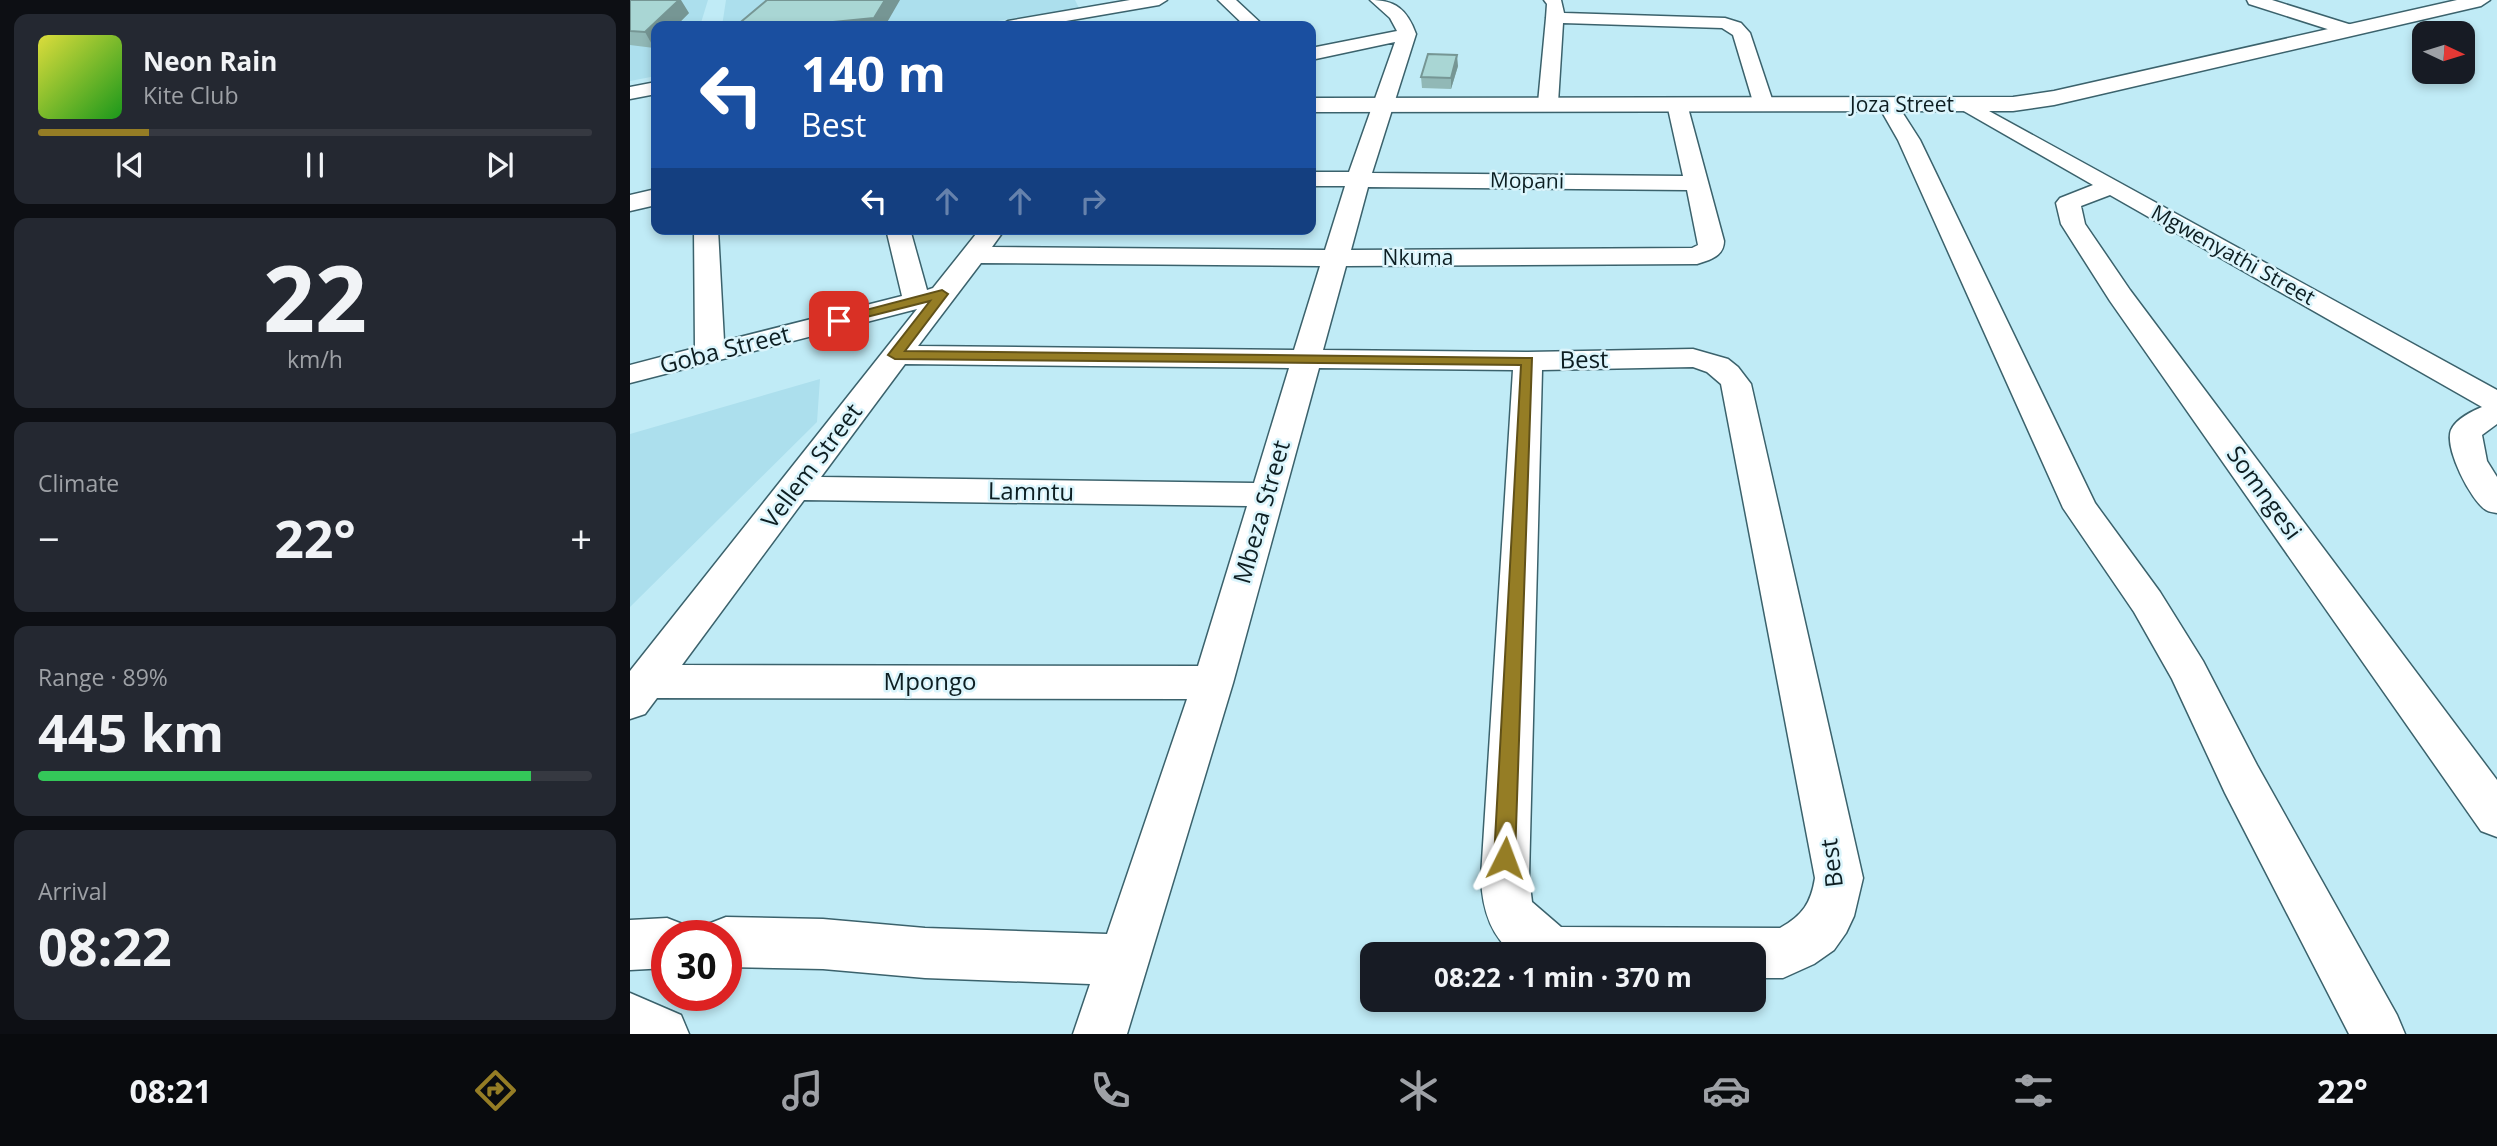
<!DOCTYPE html>
<html lang="en">
<head>
<meta charset="utf-8">
<style>
  body { margin:0; font-family:"Open Sans",sans-serif; background:#242831; color:#f1f3f6; height:100vh; display:flex; flex-direction:column; font-size:26px; white-space:nowrap }
  * { box-sizing:border-box; margin:0 }
  p { font-size:23px; color:#9ea1a6 }
  .icon { flex:none; width:38px; height:38px; fill:none; stroke:currentColor; stroke-width:2; stroke-linecap:round; stroke-linejoin:round }
  .map { position:relative; flex:1; overflow:hidden }
  .side { display:flex; flex-direction:column; gap:14px; padding:14px; background:#0d0f14; width:630px }
  .side>* { flex:none }
  .hud { position:absolute; left:21px; top:21px; width:665px; height:214px; border-radius:14px; box-shadow:0 4px 10px #0003; background:#1a4fa0; color:#fff; overflow:hidden }
  .needle { width:46px; rotate:94deg }
  .tools { position:absolute; left:1782px; top:21px; display:grid; gap:14px }
  .tools a { display:grid; place-items:center; width:63px; height:63px; border-radius:14px; background:#171b24; box-shadow:0 4px 10px #0003; font-size:35px }
  .speed { position:absolute; left:21px; top:920px; display:flex; gap:14px; font-size:35px; font-weight:700; text-align:center }
  .speed>* { display:grid; place-content:center; width:91px; height:91px; border-radius:50%; background:#171b24; box-shadow:0 4px 10px #0003; line-height:1 }
  .speed .limit { border:10px solid #d22; background:#fff; color:#111 }
  .pin { position:absolute; display:grid; place-items:center; width:60px; height:60px; color:#fff; margin:-30px; border-radius:14px; box-shadow:0 4px 10px #0006 }
  .me { position:absolute; width:77px; margin:-38px; rotate:3deg; stroke-linejoin:round; filter:drop-shadow(0 0 5px #0008) }
  .turn { display:flex; align-items:center; gap:24px; height:147px; padding:0 35px; font-size:32px }
  .turn .icon { width:91px; height:91px; stroke-width:2.5 }
  .turn b { display:block; font-size:49px; line-height:60px }
  .lanes { display:flex; align-items:center; height:66px; padding:0 35px; background:#0003; justify-content:center; gap:35px; direction:ltr }
  .lanes .off { opacity:.35 }
  .big { font-size:52px; font-weight:700; line-height:1.1 }
  .side .widget { flex:1; display:flex; flex-direction:column; justify-content:center; gap:10px; min-width:0; padding:0 24px; border-radius:14px; background:#242831 }
  .side .dial { align-items:center; gap:0 }
  .dial b { font-size:91px; line-height:1 }
  .song { display:flex; align-items:center; gap:21px }
  .cover { width:84px; height:84px; border-radius:10px; background:linear-gradient(135deg,hsl(60 70% 55%),hsl(120 70% 35%)) }
  .played { height:7px; border-radius:4px; background:linear-gradient(90deg,#957d25 20%,#363941 20%) }
  .keys { display:flex; justify-content:space-around; direction:ltr }
  .heat { display:flex; justify-content:space-between; align-items:center; font-size:38px; direction:ltr }
  .charge { height:10px; border-radius:5px; background:linear-gradient(90deg,#34c759 89%,#363941 0) }
  .trip { position:absolute; left:730px; top:942px; width:406px; height:70px; border-radius:14px; background:#171b24; box-shadow:0 4px 10px #0003; font-weight:700; line-height:70px; text-align:center }
  .tabs { display:flex; height:112px; justify-content:space-around; align-items:center; background:#090b0e; color:#9ea1a6 }
  .tabs .icon { width:49px; height:49px }
  .tabs .selected { color:#957d25 }
  .tabs b { font-size:32px; color:#f1f3f6 }
  main { display:flex; flex:1; min-height:0 }
  .map>svg:first-child { display:block }
  .built { fill:#acdfed }
  .lines { fill:none; stroke-linecap:round; stroke-linejoin:round }
  .minor-casing { stroke:#3b626c; stroke-width:3 }
  .tertiary-casing { stroke:#3b626c; stroke-width:3 }
  .minor { fill:#fff; fill-rule:evenodd }
  .tertiary { fill:#fff; fill-rule:evenodd }
  .wall { fill:#91b8b6 }
  .shaded-wall { fill:#769694 }
  .building { fill:#a9d6d4; stroke:#769694; stroke-width:2 }
  .route { fill:#957d25; stroke:#615118; stroke-width:2 }
  .labels { text-anchor:middle; stroke-width:5; stroke-linejoin:round; paint-order:stroke }
  .far-street-label { font-size:21px; fill:#0d1e22; stroke:#dbf5fc }
  .street-label { font-size:24px; fill:#0d1e22; stroke:#dbf5fc }
</style>
</head>
<body>
<main>
<section class="side">
<div class="widget">
<div class="song"><i class="cover"></i><div><b>Neon Rain</b><p>Kite Club</p></div></div>
<div class="played"></div>
<div class="keys"><svg class="icon" aria-label="previous" viewBox="0 0 24 24"><path d="M18 5L8 12l10 7zM5 5v14"/></svg><svg class="icon" aria-label="pause" viewBox="0 0 24 24"><path d="M8 5v14M16 5v14"/></svg><svg class="icon" aria-label="next" viewBox="0 0 24 24"><path d="M6 5l10 7-10 7zM19 5v14"/></svg></div>
</div>
<div class="widget dial"><b>22</b><p>km/h</p></div>
<div class="widget"><p>Climate</p>
<div class="heat"><a>−</a><b class="big">22°</b><a>+</a></div>
</div>
<div class="widget"><p>Range · 89%</p><b class="big">445 km</b><div class="charge"></div></div>
<div class="widget"><p>Arrival</p><b class="big">08:22</b></div>
</section>
<div class="map">
<svg width="1867" height="1034" viewBox="0 0 1867 1034">
  <rect width="100%" height="100%" fill="#c0ebf6"/>
  <path class="built" d="M16 0H78L70 26H26V76L0 81V5Z
    M96 0H445L449 8 336 26H92Z
    M190 379 187 422 0 607V434Z"/>
  <g class="lines">
    <defs>
      <path id="minor" d="M500 0H537L529 5 407 26H369L378 21Z
        M588 0H606L634 26H615Z
        M740 0C765 0 777 9 786 34L742 173 1053 176 1037 104 1040 100H1054L1057 104 1094 241C1094 256 1080 260 1067 264L716 266 693 350 898 352 1063 349 1098 359 1108 367 1121 384 1233 878 1224 916 1216 933 1204 950 1184 964 1153 978H1124V954H884C859 935 852 906 851 877L883 370 689 368 603 683 497 1034H443L460 984 295 978 193 969 96 967V936H73L78 924 96 917 193 919 295 928 477 934 557 699 27 698 15 714 0 719V671L287 309 0 383V365L65 348 64 229H88L94 341 272 296 256 229H280L297 290 303 288 350 229H375L362 247 695 250 715 186H681V172H719L765 42 681 60V48L767 31 760 18ZM738 187 1057 190 1068 245 1062 248 721 250ZM351 263 690 266 664 350 288 346ZM275 364 659 368 624 483 191 477ZM1063 367 1077 372 1091 384 1185 878C1181 903 1173 915 1150 928L931 927 902 902 899 877 912 370ZM174 500 617 506 568 666 52 665Z
        M914 0H931L934 13 1095 18 1111 23 1120 33 1144 105 1141 109H1127L1124 105 1103 35 1092 28 933 23 928 103 925 107H911L908 103 916 18 917 4Z
        M1617 0H1642L1725 26 1728 30 1719 35 1713 34 1619 4Z
        M26 82V94L0 99V87Z
        M1258 99 1265 101 1290 140 1465 503 1530 592 1573 661 1627 765 1767 1015 1775 1034H1719L1595 793 1542 679 1504 612 1433 508 1268 140 1248 105 1251 101Z
        M1339 100 1867 390V424L1852 435 1857 461 1867 477V513C1863 512 1859 512 1856 510 1841 501 1814 448 1821 430 1826 419 1842 411 1852 407L1480 195 1451 206 1455 224 1500 290 1867 780V837L1851 831 1480 301 1431 224 1426 203 1430 198 1463 185 1332 110 1329 106 1332 102Z
        M37 918 55 925 59 936H37V968L0 970V920Z
        M0 993 51 1015 59 1034H0Z"/>
      <path id="tertiary" d="M1827 0H1860L1851 6 1424 105 1383 111 681 112V98L1383 97 1424 91Z
        M26 189V205L0 211V195Z"/>
    </defs>
    <use href="#minor" class="minor-casing"/>
    <use href="#tertiary" class="tertiary-casing"/>
    <use href="#minor" class="minor"/>
    <use href="#tertiary" class="tertiary"/>
  </g>
  <path class="wall" d="M0 0 59 13 46 26H26V45L24 48 0 45Z
    M828 66 821 89 792 88 791 77Z"/>
  <path class="shaded-wall" d="M49 0H51L59 13 46 26H26V45L24 48 15 32Z
    M255 0H270L255 26H162Z
    M827 55 828 66 821 89V78Z"/>
  <path class="building" d="M0 0H49L15 32 0 31Z
    M137 0H255L244 18 162 26H106Z
    M798 54 827 55 821 78 791 77Z"/>
  <path class="route" d="M312 290 318 294 275 351 902 358 885 858 882 865 875 868 867 865 864 858 891 365 265 359 258 355 300 301 209 324 203 321 205 318Z"/>
  <g class="labels">
    <g class="far-street-label">
      <text x="1272" y="112">Joza Street</text>
      <text transform="translate(897 181) rotate(1)" y="7">Mopani</text>
      <text transform="translate(1603 255) rotate(29)" y="7">Mgwenyathi Street</text>
      <text x="788" y="265">Nkuma</text>
    </g>
    <g class="street-label">
      <text transform="translate(95 350) rotate(-14)" y="8">Goba Street</text>
      <text transform="translate(954 360) rotate(-1)" y="8">Best</text>
      <text transform="translate(182 466) rotate(-53)" y="8">Vellem Street</text>
      <text transform="translate(401 492) rotate(1)" y="8">Lamntu</text>
      <text transform="translate(1634 493) rotate(54)" y="8">Somngesi</text>
      <text transform="translate(632 512) rotate(-74)" y="8">Mbeza Street</text>
      <text x="300" y="690">Mpongo</text>
      <text transform="translate(1202 863) rotate(-97)" y="8">Best</text>
    </g>
  </g>
</svg>
<div class="tools">
<a><svg class="needle" viewBox="-14 -14 28 28"><path d="M0-13l5 13h-10z" fill="#e53935"/><path d="M0 13l5-13h-10z" fill="#9ea1a6"/></svg></a>
</div>
<div class="speed"><div class="limit">30</div></div>
<div class="pin" style="left:209px;top:321px;background:#d93025"><svg class="icon" aria-label="arrive" viewBox="0 0 24 24"><path d="M6 21V4h12l-3 4 3 4H6"/></svg></div>
<svg class="me" style="left:875px;top:858px" viewBox="-20 -20 40 40"><path d="M0-17L14 15 0 8-14 15z" fill="#957d25" stroke="#fff" stroke-width="4"/></svg>
<div class="trip">08:22 · 1 min · 370 m</div>
<div class="hud">
<div class="turn"><svg class="icon" aria-label="left" viewBox="0 0 24 24"><path d="M17 20v-9H6M10 6l-5 5 5 5"/></svg><div><b>140 m</b>Best</div></div>
<div class="lanes"><svg class="icon" aria-label="left" viewBox="0 0 24 24"><path d="M17 20v-9H6M10 6l-5 5 5 5"/></svg><svg class="icon off" aria-label="ahead" viewBox="0 0 24 24"><path d="M12 20V5M6 11l6-6 6 6"/></svg><svg class="icon off" aria-label="ahead" viewBox="0 0 24 24"><path d="M12 20V5M6 11l6-6 6 6"/></svg><svg class="icon off" aria-label="right" viewBox="0 0 24 24"><path d="M7 20v-9h11M14 6l5 5-5 5"/></svg></div>
</div>
</div>
</main>
<nav class="tabs">
<b>08:21</b>
<svg class="icon selected" aria-label="directions" viewBox="0 0 24 24"><path d="M12 3l9 9-9 9-9-9zM9 14v-3h6M13 9l2 2-2 2"/></svg>
<svg class="icon" aria-label="music" viewBox="0 0 24 24"><path d="M9 18V5l10-2v13"/><circle cx="6" cy="18" r="3"/><circle cx="16" cy="16" r="3"/></svg>
<svg class="icon" aria-label="phone" viewBox="0 0 24 24"><path d="M5 4h4l2 5-3 2q2 4 5 5l2-3 5 2v4C11 20 4 13 5 4z"/></svg>
<svg class="icon" aria-label="climate" viewBox="0 0 24 24"><path d="M12 3v18M4 7l16 10M4 17L20 7"/></svg>
<svg class="icon" aria-label="car" viewBox="0 0 24 24"><path d="M5 17H2v-5l4-1 3-4h7l3 4 3 1v5h-3M9 17h6M6 11h13"/><circle cx="7" cy="17" r="2"/><circle cx="17" cy="17" r="2"/></svg>
<svg class="icon" aria-label="filters" viewBox="0 0 24 24"><path d="M4 7h16M4 17h16"/><circle cx="9" cy="7" r="2"/><circle cx="15" cy="17" r="2"/></svg>
<b>22°</b>
</nav>
</body>
</html>
